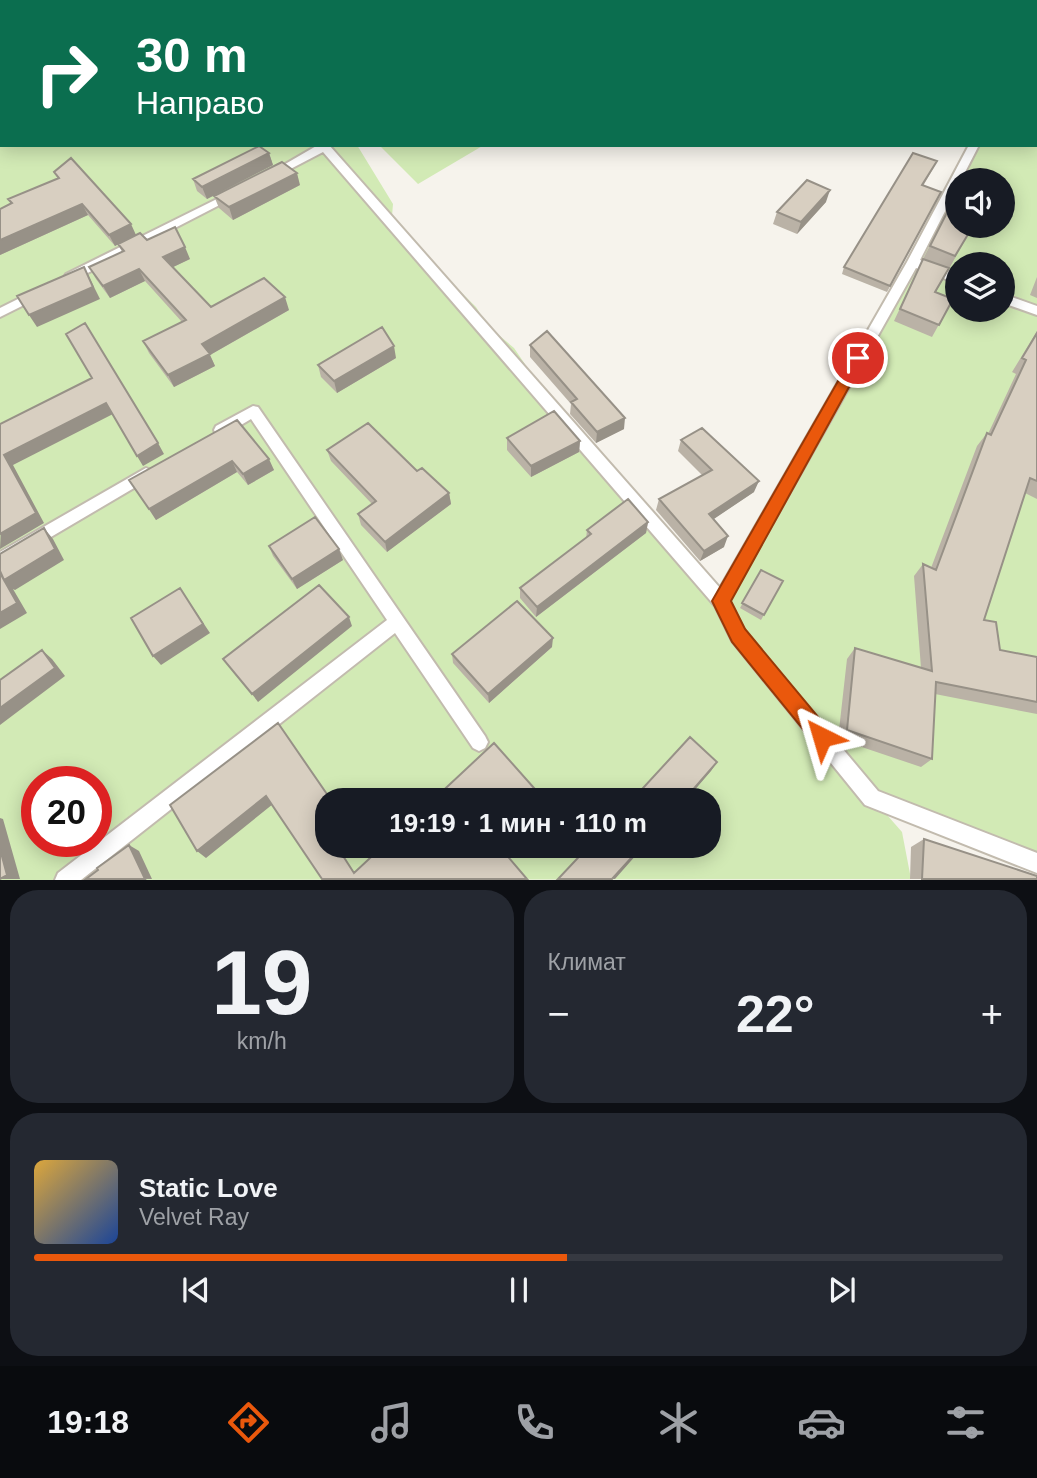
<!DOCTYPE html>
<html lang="ru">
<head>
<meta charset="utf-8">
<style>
  body { margin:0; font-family:Arial,sans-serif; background:#242831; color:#f1f3f6; height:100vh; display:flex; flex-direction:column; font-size:26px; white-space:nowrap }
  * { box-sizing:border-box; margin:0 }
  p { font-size:23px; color:#9ea1a6 }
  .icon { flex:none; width:38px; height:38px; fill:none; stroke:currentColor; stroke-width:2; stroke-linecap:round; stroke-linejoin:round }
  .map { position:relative; height:880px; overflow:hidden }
  .sheet { display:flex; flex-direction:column; gap:10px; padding:10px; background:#0d0f14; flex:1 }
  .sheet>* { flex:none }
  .guide { position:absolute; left:0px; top:0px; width:1038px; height:147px; box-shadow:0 4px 18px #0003; background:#0b6e4f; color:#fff; overflow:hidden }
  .fabs { position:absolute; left:945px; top:168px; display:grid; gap:14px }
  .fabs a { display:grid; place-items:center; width:70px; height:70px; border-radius:50%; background:#171b24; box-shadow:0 4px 18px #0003; font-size:35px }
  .speed { position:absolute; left:21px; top:766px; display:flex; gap:14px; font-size:35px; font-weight:700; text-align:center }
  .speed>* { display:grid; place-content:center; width:91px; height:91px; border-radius:50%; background:#171b24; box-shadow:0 4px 18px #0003; line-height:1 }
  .speed .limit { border:10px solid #d22; background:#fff; color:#111 }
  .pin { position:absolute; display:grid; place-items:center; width:60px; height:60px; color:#fff; margin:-30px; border:4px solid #fff; border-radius:50%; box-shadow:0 2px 7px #0007 }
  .me { position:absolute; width:77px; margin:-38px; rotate:320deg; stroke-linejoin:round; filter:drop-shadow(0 0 5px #0008) }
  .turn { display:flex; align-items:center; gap:24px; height:147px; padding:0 21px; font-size:32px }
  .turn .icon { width:91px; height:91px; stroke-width:2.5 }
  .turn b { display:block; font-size:49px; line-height:60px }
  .big { font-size:52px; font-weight:700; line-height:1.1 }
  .sheet .card { flex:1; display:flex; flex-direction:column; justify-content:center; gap:10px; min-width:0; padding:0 24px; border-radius:28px; background:#242831 }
  .sheet .dial { align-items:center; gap:0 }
  .dial b { font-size:91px; line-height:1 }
  .song { display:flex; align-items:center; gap:21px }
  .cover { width:84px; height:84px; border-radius:10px; background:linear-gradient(135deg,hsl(40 70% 55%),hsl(220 70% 35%)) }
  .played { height:7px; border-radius:4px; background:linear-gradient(90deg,#ea580c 55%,#363941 55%) }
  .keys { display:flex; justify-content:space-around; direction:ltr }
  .heat { display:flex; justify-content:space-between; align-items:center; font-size:38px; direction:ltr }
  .sheet .tiles { flex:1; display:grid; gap:10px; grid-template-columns:1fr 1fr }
  .card:last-child { grid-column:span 2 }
  .trip { position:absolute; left:315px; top:788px; width:406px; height:70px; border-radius:28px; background:#171b24; box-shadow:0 4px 18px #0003; font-weight:700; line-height:70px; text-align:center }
  .menu { display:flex; height:112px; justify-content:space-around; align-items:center; background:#090b0e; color:#9ea1a6 }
  .menu .icon { width:49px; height:49px }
  .menu .active { color:#ea580c }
  .menu b { font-size:32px; color:#f1f3f6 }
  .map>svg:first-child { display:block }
  .green { fill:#d2eab5; fill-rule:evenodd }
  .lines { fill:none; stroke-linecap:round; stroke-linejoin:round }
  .service-casing { stroke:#c2bbae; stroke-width:4 }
  .service { fill:#fff; fill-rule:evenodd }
  .wall { fill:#bab2a6 }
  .shaded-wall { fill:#979187 }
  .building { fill:#d8cfc1; stroke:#979187; stroke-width:2 }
  .route { fill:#ea580c; stroke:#983908; stroke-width:2 }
</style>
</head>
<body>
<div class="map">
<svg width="1037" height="880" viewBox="0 0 1037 880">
  <rect width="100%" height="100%" fill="#f6f3ec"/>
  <path class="green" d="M1037 39V863L873 799 902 832 911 879 0 880V136L2 145H357L393 204 392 216 386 218 476 307 488 326 514 348 544 392 721 600 974 145H1036ZM957 180H1003V226H957ZM957 264H1003V310H957ZM37 782H96V842H37ZM327 800H709V845H327Z
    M379 145H484L418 184Z"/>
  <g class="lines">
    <defs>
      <path id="service" d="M0 132H2L0 139Z
        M318 145H329L720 588 907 262 969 145H979L961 180H957V188L920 260 957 275V283L916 268 729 601 744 631 878 791 1037 853V873L865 805 732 641 715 606 323 152 277 176H269L268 174Z
        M233 191 238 194 237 196 74 280 70 281 64 277 66 274Z
        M36 290 42 294 40 297 0 317V308Z
        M1003 294 1037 306V315L1003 303Z
        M253 406 258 407 485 736 488 742 485 748 479 751 473 748 395 633 81 880H55L58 873 387 620 251 419 226 434H216L214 430 216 426Z
        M146 468 151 470 153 474 151 478 0 567V552Z"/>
    </defs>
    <use href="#service" class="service-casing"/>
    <use href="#service" class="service"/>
  </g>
  <path class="wall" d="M269 153 273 165 207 199 197 191 193 179Z
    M934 167 923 186 941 192 887 292 842 274 844 267Z
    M54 172 136 235 190 259 173 267 211 307 289 310 210 355 215 366 174 387 149 353 143 341 182 322 145 281 110 298 96 279 89 267 122 252 118 244 115 246 88 215 0 255V209L11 204 8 199 58 179Z
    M300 185 233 220 219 208 214 196Z
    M957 193 973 226 936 292 953 299 932 337 894 321 923 259Z
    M826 202 797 234 773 224 777 212Z
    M1037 277V298L1030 295Z
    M1037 331V499L1025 493 984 620 1000 650 1037 657V714L935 694 932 759 921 767 838 739 847 659 855 648 921 668 914 576 923 564 931 568 977 446 987 433 988 434 1016 374 1012 372Z
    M530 345 624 429 596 443 570 414 571 404 530 357Z
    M396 358 337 393 321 377 318 365Z
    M237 420 274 470 248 485 237 472 156 520 129 480Z
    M507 438 580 441 579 452 531 477 507 450Z
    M681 440 754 492 713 519 724 547 700 561 656 510 659 499 702 475 678 451Z
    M327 450 417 471 449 493 451 504 387 552 361 525 358 514 372 504 331 461Z
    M648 522 646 533 536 617 520 598V588L586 539 587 530Z
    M269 546 343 560 297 589 273 556Z
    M761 570 783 581 761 620 740 608Z
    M552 647 489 703 453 663 452 654Z
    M924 839 1037 879H910L911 847Z"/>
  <path class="shaded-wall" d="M269 153 273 165 207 199 202 187Z
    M297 173 300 185 233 220 229 207Z
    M830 190 826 202 797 234 801 222Z
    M82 204 88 215 0 255V240Z
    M131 224 136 235 115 246 109 235Z
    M185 247 190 259 169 269 163 257Z
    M84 267 100 299 37 327 29 315Z
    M139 269 145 281 110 298 103 286Z
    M285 297 289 310 210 355 215 366 174 387 168 375 202 344Z
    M394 346 396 358 337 393 334 381Z
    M106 403 113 414 13 465 44 523 0 549 4 455Z
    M625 418 624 429 596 443 597 432Z
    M580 441 579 452 531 477V466Z
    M158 443 164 454 143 466 137 456Z
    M269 459 274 470 248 485 243 474Z
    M232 461 237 472 156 520 149 509Z
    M759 481 754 492 705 525 709 514Z
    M449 493 451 504 387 552 385 542Z
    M648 522 646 533 536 617 537 607Z
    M44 528 53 539 64 560 15 590 13 589 27 613 0 629V573Z
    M728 536 724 547 700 561 704 551Z
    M339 549 343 560 297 589 292 579Z
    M180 588 210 633 161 665 153 656Z
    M349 617 352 626 258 702 252 694Z
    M553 638 552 647 489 703 488 694Z
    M42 650 52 659 65 676 0 725V708Z
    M717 762 711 771 686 800H684Z
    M534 788V796L530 800H522Z
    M266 796 273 804 206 858 197 851Z
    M0 818 3 819 20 879H0Z
    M129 845 139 851 152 879H145Z
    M643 845H645L615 879H612Z"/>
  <path class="building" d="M996 0H1037V23L1036 25V2H994Z
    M1036 33 1037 34V113L1036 115Z
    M259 146 269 153 202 187 193 179Z
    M913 153 937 161 922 185 941 192 890 286 844 267Z
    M71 158 131 224 109 235 82 204 0 240V209L12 203 8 199 59 178 54 172Z
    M282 162 297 173 229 207 214 196Z
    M807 180 830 190 801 222 777 212Z
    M957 193V226H973L955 256 930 246Z
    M175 227 185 247 163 257 211 307 264 278 285 297 202 344 210 354 168 375 143 341 186 320 139 269 103 286 89 267 124 251 118 244 140 233 147 240Z
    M923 259 949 268 935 292 953 299 939 325 900 309Z
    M84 267 93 287 29 315 17 296Z
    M85 323 158 443 137 456 106 403 4 455 36 513 0 534V424L92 378 66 334Z
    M382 327 394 346 334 381 318 365Z
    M547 331 625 418 597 432 571 402 577 399 530 345Z
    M1037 333V481L1030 478 984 620 996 622 1000 650 1037 657V702L936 682 932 759 847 730 855 648 932 671 923 564 936 570 987 433 991 435 1026 360 1022 358Z
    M554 411 580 441 531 466 507 438Z
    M237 420 269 459 243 474 232 461 149 509 129 480Z
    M368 423 417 471 422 468 449 493 385 542 358 514 376 501 327 450Z
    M702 428 759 481 709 514 728 536 704 551 659 499 712 470 681 440Z
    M628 499 648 522 537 607 520 588 591 534 587 530Z
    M315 517 339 549 292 579 269 546Z
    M44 528 55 549 4 580 0 571V554Z
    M761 570 783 581 764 615 742 603Z
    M0 573 17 603 0 613Z
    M319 585 349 617 252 694 223 659Z
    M180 588 203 624 153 656 131 618Z
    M517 601 553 638 488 694 452 654Z
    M42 650 55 668 0 708V680Z
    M278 723 331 800H327V845H336L354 873 384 845H498L527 879H322L266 796 197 851 170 805Z
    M690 737 717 762 684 800H632Z
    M494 743 534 788 522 800H433Z
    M924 839 1037 876V879H922Z
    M129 845 145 879H86L98 870 97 868Z
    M590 845H643L612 879H558Z
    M0 849 7 875 0 879Z"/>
  <path class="route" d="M858 353 865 358 731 601 745 629 829 730 832 737 829 744 822 747 815 744 732 642 712 601 853 355Z"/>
</svg>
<div class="fabs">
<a><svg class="icon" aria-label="sound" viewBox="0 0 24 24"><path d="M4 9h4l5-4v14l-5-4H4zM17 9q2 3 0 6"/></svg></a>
<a><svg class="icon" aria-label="layers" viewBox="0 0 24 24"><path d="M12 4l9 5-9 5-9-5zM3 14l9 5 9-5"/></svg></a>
</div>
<div class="speed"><div class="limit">20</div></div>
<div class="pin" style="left:858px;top:358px;background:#d93025"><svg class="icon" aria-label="arrive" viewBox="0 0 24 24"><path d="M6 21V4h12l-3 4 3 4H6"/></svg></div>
<svg class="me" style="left:822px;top:737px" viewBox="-20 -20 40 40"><path d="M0-17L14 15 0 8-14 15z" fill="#ea580c" stroke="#fff" stroke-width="4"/></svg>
<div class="trip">19:19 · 1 мин · 110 m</div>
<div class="guide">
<div class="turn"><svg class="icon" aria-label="right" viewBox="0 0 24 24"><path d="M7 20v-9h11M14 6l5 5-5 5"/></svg><div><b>30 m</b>Направо</div></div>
</div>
</div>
<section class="sheet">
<div class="tiles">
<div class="card dial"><b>19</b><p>km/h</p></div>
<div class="card"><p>Климат</p>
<div class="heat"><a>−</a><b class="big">22°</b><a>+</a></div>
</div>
<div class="card">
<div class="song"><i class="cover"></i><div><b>Static Love</b><p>Velvet Ray</p></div></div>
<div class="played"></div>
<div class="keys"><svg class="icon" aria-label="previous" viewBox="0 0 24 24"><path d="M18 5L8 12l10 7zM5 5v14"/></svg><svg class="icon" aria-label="pause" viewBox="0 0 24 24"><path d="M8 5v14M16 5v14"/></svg><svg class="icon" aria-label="next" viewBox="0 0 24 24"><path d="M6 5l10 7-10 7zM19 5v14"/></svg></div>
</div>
</div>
</section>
<nav class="menu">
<b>19:18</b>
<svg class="icon active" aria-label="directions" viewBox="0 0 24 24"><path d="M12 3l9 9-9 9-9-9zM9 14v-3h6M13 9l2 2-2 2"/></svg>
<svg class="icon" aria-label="music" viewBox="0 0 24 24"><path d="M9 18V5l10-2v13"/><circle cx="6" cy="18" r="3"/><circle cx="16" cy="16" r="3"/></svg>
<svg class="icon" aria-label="phone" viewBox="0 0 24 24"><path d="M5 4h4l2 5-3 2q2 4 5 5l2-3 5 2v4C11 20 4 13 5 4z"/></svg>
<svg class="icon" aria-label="climate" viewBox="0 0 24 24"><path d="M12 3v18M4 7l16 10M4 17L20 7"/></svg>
<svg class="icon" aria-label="car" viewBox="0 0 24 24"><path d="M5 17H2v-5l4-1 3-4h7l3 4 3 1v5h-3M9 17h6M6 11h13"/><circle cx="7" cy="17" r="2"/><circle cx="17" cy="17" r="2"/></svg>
<svg class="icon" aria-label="filters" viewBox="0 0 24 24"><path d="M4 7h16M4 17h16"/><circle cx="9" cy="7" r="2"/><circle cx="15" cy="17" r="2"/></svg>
</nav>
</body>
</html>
